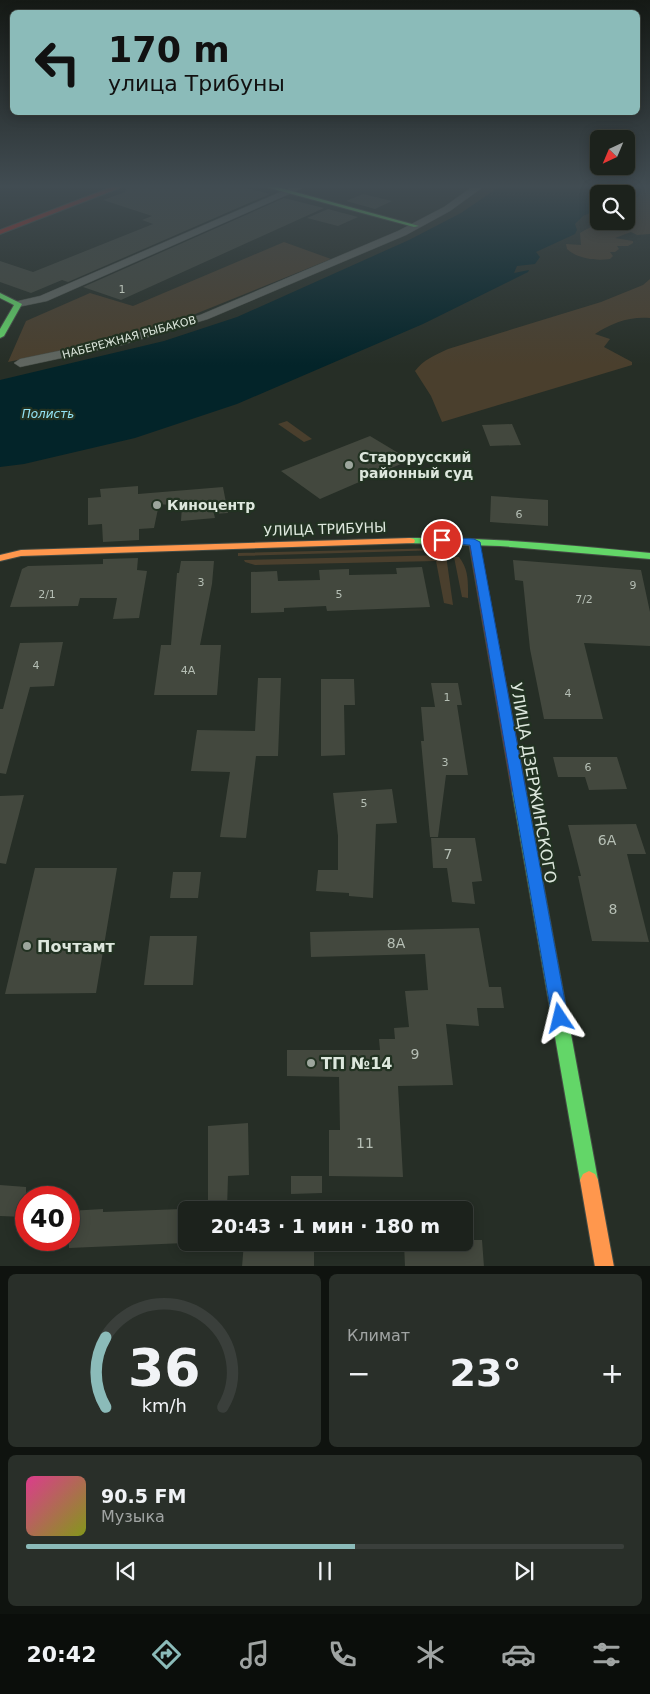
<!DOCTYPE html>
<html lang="ru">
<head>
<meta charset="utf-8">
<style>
  body { margin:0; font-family:"DejaVu Sans",sans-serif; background:#292f29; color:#f1f3f6; height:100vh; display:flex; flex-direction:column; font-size:19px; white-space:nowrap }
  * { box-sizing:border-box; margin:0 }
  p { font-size:16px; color:#a0a4a3 }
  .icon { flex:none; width:28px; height:28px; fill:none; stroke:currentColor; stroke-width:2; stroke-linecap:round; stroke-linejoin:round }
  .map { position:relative; height:1266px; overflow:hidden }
  .drawer { display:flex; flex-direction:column; gap:8px; padding:8px; background:#0f130f; flex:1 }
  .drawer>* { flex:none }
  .top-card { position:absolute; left:10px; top:10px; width:630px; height:105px; border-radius:8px; box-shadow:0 2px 12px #0003,0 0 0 1px #3a3f3b; background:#8bbbb9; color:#111; overflow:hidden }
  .needle { width:32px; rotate:224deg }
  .buttons { position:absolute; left:590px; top:130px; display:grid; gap:10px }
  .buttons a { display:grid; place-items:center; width:45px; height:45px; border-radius:8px; background:#1c221c; box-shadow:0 2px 12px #0003,0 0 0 1px #3a3f3b; font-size:25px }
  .speed { position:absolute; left:15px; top:1186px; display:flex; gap:10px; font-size:25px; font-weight:700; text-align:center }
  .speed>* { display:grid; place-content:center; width:65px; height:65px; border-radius:50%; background:#1c221c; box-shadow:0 2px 12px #0003,0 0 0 1px #3a3f3b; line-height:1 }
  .speed .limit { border:8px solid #d22; background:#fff; color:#111 }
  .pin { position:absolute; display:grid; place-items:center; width:42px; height:42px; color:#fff; margin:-21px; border:2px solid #fff; border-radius:50%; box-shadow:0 1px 5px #0007 }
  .me { position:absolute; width:55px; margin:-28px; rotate:350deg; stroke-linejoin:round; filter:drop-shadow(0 0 4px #0008) }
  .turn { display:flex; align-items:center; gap:18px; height:105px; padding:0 15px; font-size:22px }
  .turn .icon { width:65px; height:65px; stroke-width:2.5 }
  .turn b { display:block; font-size:35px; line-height:42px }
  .big { font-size:38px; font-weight:700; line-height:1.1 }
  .drawer .widget { flex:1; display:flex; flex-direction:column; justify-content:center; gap:8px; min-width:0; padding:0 18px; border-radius:8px; background:#292f29 }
  .drawer .dial { align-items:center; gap:0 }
  .dial svg { height:130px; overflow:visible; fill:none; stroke:#3a3f3b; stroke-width:7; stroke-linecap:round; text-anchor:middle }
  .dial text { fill:#f1f3f6; stroke:none }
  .song { display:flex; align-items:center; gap:15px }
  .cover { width:60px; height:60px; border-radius:8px; background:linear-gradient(135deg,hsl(330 70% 55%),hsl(70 70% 35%)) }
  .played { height:5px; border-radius:2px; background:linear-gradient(90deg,#8bbbb9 55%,#3a3f3b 55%) }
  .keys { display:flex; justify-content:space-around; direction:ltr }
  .heat { display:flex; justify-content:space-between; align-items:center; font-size:28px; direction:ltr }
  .drawer .tiles { flex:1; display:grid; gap:8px; grid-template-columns:1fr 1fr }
  .widget:last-child { grid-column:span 2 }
  .trip { position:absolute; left:178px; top:1201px; width:295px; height:50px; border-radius:8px; background:#1c221c; box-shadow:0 2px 12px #0003,0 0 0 1px #3a3f3b; font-weight:700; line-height:50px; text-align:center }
  .tab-bar { display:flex; height:80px; justify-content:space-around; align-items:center; background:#0b0e0b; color:#a0a4a3 }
  .tab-bar .icon { width:35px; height:35px }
  .tab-bar .active { color:#8bbbb9 }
  .tab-bar b { font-size:22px; color:#f1f3f6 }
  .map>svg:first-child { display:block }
  .green { fill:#4a3f2d }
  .water { fill:#032429 }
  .building { fill:#43483e }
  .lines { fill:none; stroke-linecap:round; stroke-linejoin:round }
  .street-casing { stroke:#454c45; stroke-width:1 }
  .fast-casing { stroke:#454c45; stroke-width:2 }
  .slow-casing { stroke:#454c45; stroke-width:2 }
  .jam-casing { stroke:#454c45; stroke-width:2 }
  .street { fill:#606660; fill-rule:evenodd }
  .fast { fill:#63d668; fill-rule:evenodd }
  .slow { fill:#ff974d; fill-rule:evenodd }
  .jam { fill:#b3261e; fill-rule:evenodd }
  .route { fill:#1a73e8; stroke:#114b97 }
  .poi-dot { fill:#9da69d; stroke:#223222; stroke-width:2 }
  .labels { text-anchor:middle; stroke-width:4.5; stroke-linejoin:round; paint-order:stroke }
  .number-label { font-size:11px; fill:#b6bfb5 }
  .far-street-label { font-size:11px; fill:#dde7dd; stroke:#223222 }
  .far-water-label { font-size:12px; font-style:italic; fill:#95e5f6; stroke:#223222 }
  .poi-label { font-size:14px; font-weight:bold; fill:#dde7dd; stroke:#223222; text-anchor:start }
  .street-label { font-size:14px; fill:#dde7dd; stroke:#223222 }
  .near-number-label { font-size:14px; fill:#b6bfb5 }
  .near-street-label { font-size:16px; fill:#dde7dd; stroke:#223222 }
  .near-poi-label { font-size:16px; font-weight:bold; fill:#dde7dd; stroke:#223222; text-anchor:start }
</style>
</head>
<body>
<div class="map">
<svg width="650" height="1267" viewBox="0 0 650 1267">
  <rect width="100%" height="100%" fill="#262e26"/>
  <path class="green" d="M634 187H650V234L637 235 631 232 615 238 633 241V243L628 246H617L619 249 615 252H610L613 256 610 259C596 261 578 259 567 249L566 244 581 245 580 233C593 224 611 221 626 221V219L634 217 631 214 636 210 632 200 639 196 642 189Z
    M284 242 331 259 173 323 80 347 8 362 26 321 90 293 133 306Z
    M650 279V318C630 316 611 323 595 334L610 339 604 347 632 362V365L442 422 431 396 415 371C423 360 435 355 448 349L601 302 643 285Z
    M287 421 312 439 304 442 278 424Z
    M443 548 444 550 238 556V553Z
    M446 555 453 605 444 603 436 561 255 565 245 562 244 560Z
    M454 557H459C469 570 468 582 468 598L462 597Z"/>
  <path class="water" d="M499 187H620L618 194H599V209L583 216 575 224 577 230 575 234 536 252 540 257 535 264 517 266 514 273 529 270 528 272 423 324 237 404 135 438 24 464 0 467V380L164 341 237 317 409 240 461 213Z"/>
  <path class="building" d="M127 187H244L270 194 68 282 62 280 31 293 0 282V261L33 272 153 224 142 220 152 216 103 200 125 192Z
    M363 194 392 201 375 209 346 201Z
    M284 198 324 208 121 300 83 287Z
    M328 209 358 217 338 226 307 218Z
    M512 424 521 445 490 446 482 425Z
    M370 436 410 460 320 499 281 471Z
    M138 486V494L223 487 228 513 214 514 215 518 181 521 182 506 159 504 154 528 139 529V540L103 542 102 524 88 525V498L101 497 100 489Z
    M491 496 548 500V526L490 522Z
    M138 558 137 570 147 571 139 618 113 619 117 598H80L78 606 10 607 22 569 28 566 103 564V559Z
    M513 560 641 570 650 612V646L584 643 603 719H544L530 649 523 581 515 580Z
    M181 561H214L212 584 200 645H221L217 695H154L161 645H171L177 573H179Z
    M422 567 430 607 327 611 326 606 284 608V612L251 613V572L277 571 278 581 320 580 319 570 349 569V575L397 574 396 568Z
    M63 642 54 686 30 687 6 774 0 773V709H3L20 643Z
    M258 678H281L278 756H256L246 838 220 837 230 772 191 771 197 730 255 731Z
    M321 679H354L355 705H344L345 755 321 756Z
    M431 683H458L462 705H457L468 775H446L438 837H430L421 741H424L421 707H435Z
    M553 757H617L627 789 589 790 585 777H558Z
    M392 789 397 823 376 824 373 898 349 896V893L316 891 318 870H338V836L333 793Z
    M24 795 6 864 0 863V796Z
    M636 824 646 854H627L649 942 592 941 578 876H581L568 825Z
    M431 838H475L482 881 472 882 475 904 452 902 447 868H433Z
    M35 868H117L96 993 5 994Z
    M173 872H201L198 898H170Z
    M479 928 489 987H501L504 1008H477L479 1026 446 1024 453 1085 398 1086 403 1177 329 1176V1130H340L339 1077 287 1076V1050H380L379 1039H395L394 1028 409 1027 405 991 428 990 425 954 311 957 310 932Z
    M150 936H197L193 985H144Z
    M248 1123 249 1175 228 1176 227 1210H186V1242H208L69 1248V1211L103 1209V1212L208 1208V1126Z
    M291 1176H322V1193L291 1194Z
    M0 1185 26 1187V1217L0 1216Z
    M464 1240H482L484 1267H405L404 1242H464Z
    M244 1242H314V1267H242Z"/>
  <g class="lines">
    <defs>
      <path id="street" d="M292 187H305L47 301 18 307 12 304 14 302 40 296Z
        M472 187H483L450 211 406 235 208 319 122 345 20 367 14 363 20 359 116 339 200 315 398 231 444 207Z"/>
      <path id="fast" d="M266 187H277L419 226 414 227Z
        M0 293 22 304 4 336 0 338V329L14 305 0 298Z
        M410 538C490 537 570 545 650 553V559L500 546 406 543 405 541 406 539Z
        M519 786 524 788 526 791 598 1180 595 1186 589 1189 583 1186 580 1180 512 791 514 788Z"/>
      <path id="slow" d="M410 538 414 539 415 541 414 543 21 556 0 561V555L21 550Z
        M589 1171 595 1174 598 1180 614 1267H595L580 1180 583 1174Z"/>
      <path id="jam" d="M112 187H122L0 234V230Z
        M474 539 479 542 526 791 524 794 519 796 514 794 512 791 469 542Z"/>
    </defs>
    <use href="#street" class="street-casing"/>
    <use href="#fast" class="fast-casing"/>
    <use href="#slow" class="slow-casing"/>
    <use href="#jam" class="jam-casing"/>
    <use href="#street" class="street"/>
    <use href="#fast" class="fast"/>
    <use href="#slow" class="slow"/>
    <use href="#jam" class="jam"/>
  </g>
  <linearGradient id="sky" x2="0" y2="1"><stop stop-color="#151915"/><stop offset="0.51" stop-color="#414c52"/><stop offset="1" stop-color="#414c52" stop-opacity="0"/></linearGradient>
  <rect width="650" height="365" fill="url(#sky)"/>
  <path class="route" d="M442 537 474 539 480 542 568 1018 566 1023 560 1025 554 1023 552 1018 470 545 438 542V538Z"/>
  <g class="poi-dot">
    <circle cx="349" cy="465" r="5"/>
    <circle cx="157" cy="505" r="5"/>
    <circle cx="27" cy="946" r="5"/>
    <circle cx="311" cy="1063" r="5"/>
  </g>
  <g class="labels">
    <g class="number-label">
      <text x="122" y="293">1</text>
      <text x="519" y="518">6</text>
      <text x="201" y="586">3</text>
      <text x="633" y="589">9</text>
      <text x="47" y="598">2/1</text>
      <text x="339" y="598">5</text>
      <text x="584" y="603">7/2</text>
      <text x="36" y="669">4</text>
      <text x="188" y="674">4А</text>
      <text x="568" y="697">4</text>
      <text x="447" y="701">1</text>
      <text x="445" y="766">3</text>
      <text x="588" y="771">6</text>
      <text x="364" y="807">5</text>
    </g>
    <g class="far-street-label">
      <text transform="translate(129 337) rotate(-15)" y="4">НАБЕРЕЖНАЯ РЫБАКОВ</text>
    </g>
    <g class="far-water-label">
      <text x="48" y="418">Полисть</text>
    </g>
    <g class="poi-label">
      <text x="359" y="462">Старорусский<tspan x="359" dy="16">районный суд</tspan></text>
      <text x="167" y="510">Киноцентр</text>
    </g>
    <g class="street-label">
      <text transform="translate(325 529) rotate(-2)" y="5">УЛИЦА ТРИБУНЫ</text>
    </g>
    <g class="near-number-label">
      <text x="607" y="845">6А</text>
      <text x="448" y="859">7</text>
      <text x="613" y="914">8</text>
      <text x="396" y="948">8А</text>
      <text x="415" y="1059">9</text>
      <text x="365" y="1148">11</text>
    </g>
    <g class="near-street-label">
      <text transform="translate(534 783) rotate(80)" y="6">УЛИЦА ДЗЕРЖИНСКОГО</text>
    </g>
    <g class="near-poi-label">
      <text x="37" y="952">Почтамт</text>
      <text x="321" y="1069">ТП №14</text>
    </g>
  </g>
</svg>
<div class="buttons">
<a><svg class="needle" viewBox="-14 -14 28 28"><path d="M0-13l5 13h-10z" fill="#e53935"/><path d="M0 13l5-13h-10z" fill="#a0a4a3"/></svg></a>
<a><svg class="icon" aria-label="search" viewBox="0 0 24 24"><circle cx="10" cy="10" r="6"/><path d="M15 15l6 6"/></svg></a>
</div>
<div class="speed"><div class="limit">40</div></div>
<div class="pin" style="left:442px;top:540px;background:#d93025"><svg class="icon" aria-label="arrive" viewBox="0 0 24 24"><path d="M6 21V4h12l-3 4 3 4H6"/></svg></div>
<svg class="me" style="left:560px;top:1018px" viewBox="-20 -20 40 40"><path d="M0-17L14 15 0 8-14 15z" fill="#1a73e8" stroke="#fff" stroke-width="4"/></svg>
<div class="trip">20:43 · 1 мин · 180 m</div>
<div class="top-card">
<div class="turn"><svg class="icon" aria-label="left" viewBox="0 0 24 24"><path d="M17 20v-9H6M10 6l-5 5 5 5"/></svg><div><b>170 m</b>улица Трибуны</div></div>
</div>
</div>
<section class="drawer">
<div class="tiles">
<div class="widget dial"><svg viewBox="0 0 100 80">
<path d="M14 69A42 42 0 1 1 86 69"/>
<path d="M14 69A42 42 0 0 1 14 26" stroke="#8bbbb9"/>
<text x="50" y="56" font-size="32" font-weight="700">36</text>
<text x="50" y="72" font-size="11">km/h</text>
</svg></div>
<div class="widget"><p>Климат</p>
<div class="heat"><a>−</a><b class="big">23°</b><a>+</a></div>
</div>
<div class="widget">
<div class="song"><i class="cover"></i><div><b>90.5 FM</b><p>Музыка</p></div></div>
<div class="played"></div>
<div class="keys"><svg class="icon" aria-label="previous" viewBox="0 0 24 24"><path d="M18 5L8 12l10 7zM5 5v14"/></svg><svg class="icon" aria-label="pause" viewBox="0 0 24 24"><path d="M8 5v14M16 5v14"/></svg><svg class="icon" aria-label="next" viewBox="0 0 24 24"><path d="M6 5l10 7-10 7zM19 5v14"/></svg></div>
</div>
</div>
</section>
<nav class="tab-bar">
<b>20:42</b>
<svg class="icon active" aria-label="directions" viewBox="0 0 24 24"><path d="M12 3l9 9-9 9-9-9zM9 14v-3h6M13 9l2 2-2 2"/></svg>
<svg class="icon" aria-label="music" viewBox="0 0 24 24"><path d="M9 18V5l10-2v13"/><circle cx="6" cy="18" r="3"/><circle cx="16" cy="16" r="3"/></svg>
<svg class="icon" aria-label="phone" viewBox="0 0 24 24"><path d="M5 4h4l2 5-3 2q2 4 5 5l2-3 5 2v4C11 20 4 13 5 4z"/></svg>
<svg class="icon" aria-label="climate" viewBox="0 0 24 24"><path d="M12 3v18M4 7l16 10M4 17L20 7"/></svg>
<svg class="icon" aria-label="car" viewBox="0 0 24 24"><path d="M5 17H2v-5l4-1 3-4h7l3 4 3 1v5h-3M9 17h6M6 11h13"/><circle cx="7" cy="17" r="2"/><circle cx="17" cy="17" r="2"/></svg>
<svg class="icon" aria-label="filters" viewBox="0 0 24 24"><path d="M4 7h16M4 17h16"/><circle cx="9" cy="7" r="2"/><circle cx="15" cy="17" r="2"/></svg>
</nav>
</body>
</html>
